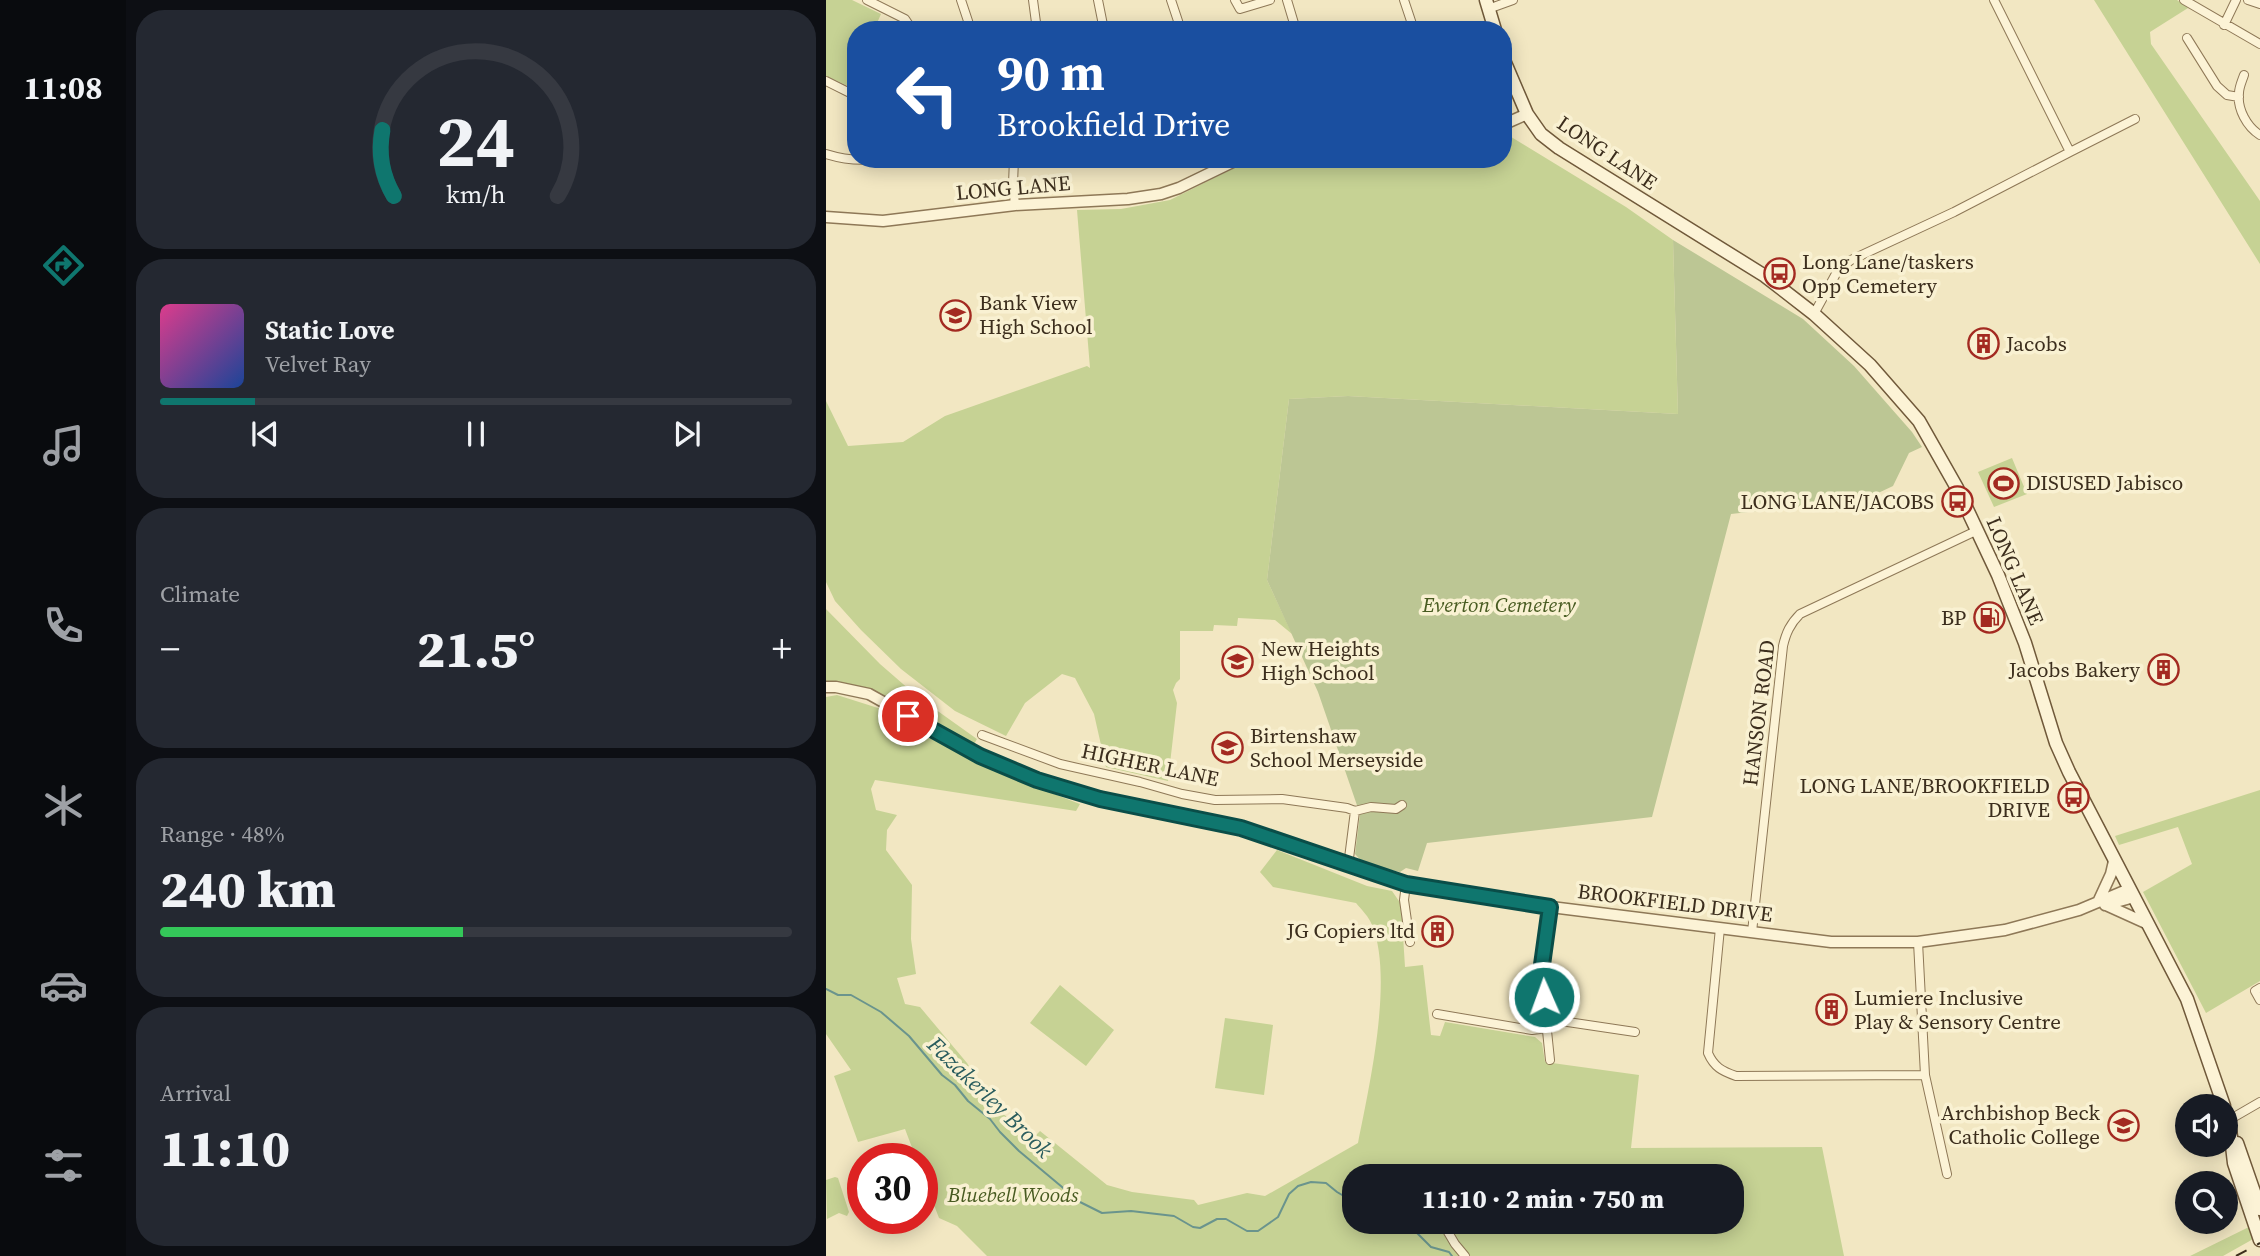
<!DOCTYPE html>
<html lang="en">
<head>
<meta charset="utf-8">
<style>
  body { margin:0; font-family:"Source Serif 4",serif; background:#242831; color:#f1f3f6; height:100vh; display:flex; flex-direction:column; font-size:26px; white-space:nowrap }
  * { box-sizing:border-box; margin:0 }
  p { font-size:23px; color:#9ea1a6 }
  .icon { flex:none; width:38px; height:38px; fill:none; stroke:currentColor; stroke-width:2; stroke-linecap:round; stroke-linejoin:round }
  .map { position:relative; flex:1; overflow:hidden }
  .sheet { display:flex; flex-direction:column; gap:10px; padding:10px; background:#0d0f14; width:700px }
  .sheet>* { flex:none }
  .top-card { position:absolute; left:21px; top:21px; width:665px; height:147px; border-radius:28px; box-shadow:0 4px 18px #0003; background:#1a4fa0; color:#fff; overflow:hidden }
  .tools { position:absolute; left:1349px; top:1094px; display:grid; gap:14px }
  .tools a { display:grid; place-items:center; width:63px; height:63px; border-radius:50%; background:#171b24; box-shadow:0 4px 18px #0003; font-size:35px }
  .speed { position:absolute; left:21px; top:1143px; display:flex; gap:14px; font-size:35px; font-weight:700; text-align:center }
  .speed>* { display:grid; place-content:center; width:91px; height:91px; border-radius:50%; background:#171b24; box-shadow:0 4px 18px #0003; line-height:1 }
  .speed .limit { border:10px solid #d22; background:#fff; color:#111 }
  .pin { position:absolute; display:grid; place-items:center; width:60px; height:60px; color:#fff; margin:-30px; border:4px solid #fff; border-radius:50%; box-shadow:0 2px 7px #0007 }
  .me { position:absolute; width:77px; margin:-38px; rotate:358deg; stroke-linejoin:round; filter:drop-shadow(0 0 5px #0008) }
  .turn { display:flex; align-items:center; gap:24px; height:147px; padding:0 35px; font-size:32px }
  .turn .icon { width:91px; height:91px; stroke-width:2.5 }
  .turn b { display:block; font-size:49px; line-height:60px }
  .big { font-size:52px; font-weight:800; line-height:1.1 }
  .sheet .widget { flex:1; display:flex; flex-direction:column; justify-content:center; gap:10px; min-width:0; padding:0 24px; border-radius:28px; background:#242831 }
  .sheet .dial { align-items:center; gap:0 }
  .dial svg { height:182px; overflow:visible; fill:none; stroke:#363941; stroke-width:7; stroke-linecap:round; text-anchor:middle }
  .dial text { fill:#f1f3f6; stroke:none }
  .song { display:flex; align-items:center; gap:21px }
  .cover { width:84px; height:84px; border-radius:10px; background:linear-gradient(135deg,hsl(330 70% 55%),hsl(220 70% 35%)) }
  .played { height:7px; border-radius:4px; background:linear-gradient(90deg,#0f766e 15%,#363941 15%) }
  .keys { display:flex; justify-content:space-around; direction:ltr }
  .heat { display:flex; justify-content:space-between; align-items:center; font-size:38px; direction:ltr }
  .charge { height:10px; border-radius:5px; background:linear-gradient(90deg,#34c759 48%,#363941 0) }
  .trip { position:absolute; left:516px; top:1164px; width:402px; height:70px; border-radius:28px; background:#171b24; box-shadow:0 4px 18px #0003; font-weight:800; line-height:70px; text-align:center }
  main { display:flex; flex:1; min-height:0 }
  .tab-bar { display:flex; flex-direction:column; width:126px; justify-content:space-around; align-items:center; background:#090b0e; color:#9ea1a6 }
  .tab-bar .icon { width:49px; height:49px }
  .tab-bar .selected { color:#0f766e }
  .tab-bar b { font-size:32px; color:#f1f3f6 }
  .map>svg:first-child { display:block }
  .green { fill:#c6d294; fill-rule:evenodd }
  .cemetery { fill:#bcc694 }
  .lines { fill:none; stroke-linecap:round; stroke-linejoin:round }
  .stream { stroke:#6a948d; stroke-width:2 }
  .minor-casing { stroke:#8e7857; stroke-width:10 }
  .tertiary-casing { stroke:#8e7857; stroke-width:13 }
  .secondary-casing { stroke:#70593a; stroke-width:15 }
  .minor { stroke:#fcf3d6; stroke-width:8 }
  .tertiary { stroke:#fcf3d6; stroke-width:10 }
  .secondary { stroke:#fcf3d6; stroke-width:12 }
  .rail { stroke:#3c2e1d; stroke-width:2; stroke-dasharray:12 12; stroke-linecap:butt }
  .route-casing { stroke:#0a4d48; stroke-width:18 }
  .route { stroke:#0f766e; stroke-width:12 }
  .labels { text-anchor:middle; stroke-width:7; stroke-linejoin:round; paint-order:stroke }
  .street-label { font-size:21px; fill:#3c2e1d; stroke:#f9f1d2 }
  .poi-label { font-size:21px; fill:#3c2e1d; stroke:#f9f1d2; text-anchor:start }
  .park-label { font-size:21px; font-style:italic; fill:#485b21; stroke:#f9f1d2 }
  .water-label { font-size:23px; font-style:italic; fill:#2a5d5e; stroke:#f9f1d2 }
</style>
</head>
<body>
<main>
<nav class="tab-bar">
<b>11:08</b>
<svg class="icon selected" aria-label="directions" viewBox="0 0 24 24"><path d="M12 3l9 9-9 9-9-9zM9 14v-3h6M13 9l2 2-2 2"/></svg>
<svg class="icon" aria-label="music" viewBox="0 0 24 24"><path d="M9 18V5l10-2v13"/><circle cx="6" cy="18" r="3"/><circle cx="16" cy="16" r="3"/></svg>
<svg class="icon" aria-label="phone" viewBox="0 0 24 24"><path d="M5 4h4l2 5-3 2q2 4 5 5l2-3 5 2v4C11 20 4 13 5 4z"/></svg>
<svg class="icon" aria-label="climate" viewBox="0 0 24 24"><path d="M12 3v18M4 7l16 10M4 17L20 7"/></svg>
<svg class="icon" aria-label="car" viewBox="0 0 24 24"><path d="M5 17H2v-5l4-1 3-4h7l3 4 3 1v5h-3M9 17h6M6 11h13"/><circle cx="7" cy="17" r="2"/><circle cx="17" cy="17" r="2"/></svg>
<svg class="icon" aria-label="filters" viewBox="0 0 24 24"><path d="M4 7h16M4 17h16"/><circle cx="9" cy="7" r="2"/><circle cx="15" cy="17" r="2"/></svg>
</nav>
<section class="sheet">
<div class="widget dial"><svg viewBox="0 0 100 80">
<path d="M14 69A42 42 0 1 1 86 69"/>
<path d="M14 69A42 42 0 0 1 9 40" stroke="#0f766e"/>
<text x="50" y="56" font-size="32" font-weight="700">24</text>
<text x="50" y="72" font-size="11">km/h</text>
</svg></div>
<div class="widget">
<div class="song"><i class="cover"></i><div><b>Static Love</b><p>Velvet Ray</p></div></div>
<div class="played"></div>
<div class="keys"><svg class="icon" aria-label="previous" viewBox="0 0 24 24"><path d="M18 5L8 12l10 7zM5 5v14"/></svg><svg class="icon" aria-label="pause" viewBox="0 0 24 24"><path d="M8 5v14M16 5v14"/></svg><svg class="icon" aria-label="next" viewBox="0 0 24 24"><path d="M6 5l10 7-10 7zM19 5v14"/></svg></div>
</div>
<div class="widget"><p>Climate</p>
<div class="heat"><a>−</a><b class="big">21.5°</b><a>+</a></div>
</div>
<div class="widget"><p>Range · 48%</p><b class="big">240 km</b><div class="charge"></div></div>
<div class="widget"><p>Arrival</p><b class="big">11:10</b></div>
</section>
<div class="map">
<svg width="1434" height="1256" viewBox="0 0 1434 1256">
  <rect width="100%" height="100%" fill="#f2e7c2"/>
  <path class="green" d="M0 0H26L55 14 48 30H30V69L22 86 0 76Z
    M1268 0H1351L1362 8 1324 32 1325 44 1434 201V264Z
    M677 132 800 207 847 240 852 414 522 396 463 399 441 580 466 634 449 620 412 618 411 626 388 625 387 631H354V679L350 683 347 690 351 703 342 781 280 767 268 714 249 678 236 674 199 703 180 736 129 711 75 669 35 630 9 601 0 582V401L22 446 77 442 119 416 261 366 264 368 251 210 295 209 344 200 426 159H677Z
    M1186 458 1201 494 1168 507 1152 472Z
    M0 609 54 664 92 697 151 739 147 746 67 700 30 687 0 685Z
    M11 695 52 708 138 754 210 787 254 804 250 811 49 780 45 789 50 810 71 815 61 830 60 850 86 885 85 939 90 974 71 978 79 1004 94 1007 141 1063 169 1108 208 1137 214 1131 281 1185 306 1192 368 1200 372 1205 421 1193 439 1196 532 1143C543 1087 568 978 546 925 543 917 536 910 530 903L447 887 434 872 451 850 541 886 566 891 575 904 579 967 597 965 605 1035 614 1036 619 1022 709 1037 716 1043 719 1062 813 1075 805 1148 996 1147 1018 1256H161L131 1226 113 1218 96 1174V1158H90L79 1129 32 1142 8 1076 25 1070 0 1034V697ZM528 1176H906V1222H528Z
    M1434 790V981L1380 1013 1317 892 1366 864 1352 827 1293 845 1289 836Z
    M234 985 288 1030 260 1066 204 1023Z
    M399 1018 447 1025 438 1095 389 1088Z
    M9 1177 12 1178 23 1212 21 1216 13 1213 1 1219 0 1180Z
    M1425 1226 1429 1238 1397 1256H1364Z"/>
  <path class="cemetery" d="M847 240 977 319 1028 366 1086 432 1096 447 1083 453 1067 486 1014 511 987 505 905 514 826 817 601 843 592 871 580 868 574 872 538 864 529 854 534 814 492 692 441 580 463 399 522 396 852 414Z"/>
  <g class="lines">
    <path class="stream" d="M0 989 12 995H25L55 1012 83 1036 116 1075 129 1085 142 1101 164 1119 174 1132 193 1151 254 1202 276 1213 305 1211 348 1216 367 1227 374 1228 391 1219H400L421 1231H432L452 1217 463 1194 472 1186 485 1182 500 1183 511 1192 528 1202
      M580 1222 605 1247 623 1252 626 1256"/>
    <defs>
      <path id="minor" d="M41 0 79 19 83 25 81 30
        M135 0 145 30
        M207 0 211 30
        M272 0 278 30
        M345 0 355 30
        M409 0 414 9 444 0
        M461 0 470 30
        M578 0 588 30
        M1358 0 1434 44
        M1422 0 1434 4
        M662 9 687 0
        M1398 25 1410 0
        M1361 38 1391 86 1401 95 1413 97
        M1418 75C1416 81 1413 87 1413 93 1411 109 1421 127 1434 135
        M0 81 30 96
        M1244 152 1309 119
        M0 154C16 159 32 161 49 159
        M188 159 187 184 189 205
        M988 314 1012 270 1025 260 1128 212 1244 152 1168 0
        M156 735 234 764 314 782 356 794 389 800 456 799 521 808 529 811 522 866
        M529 811 545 807 570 809 576 805
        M580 884 578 900 584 942
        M894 928 882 1053C888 1067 896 1071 910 1076L1099 1075
        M926 932 957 646C960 633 964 624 974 614L1152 530
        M1092 942 1099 1075 1121 1174
        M1434 988 1429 991 1434 1000
        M611 1014 706 1030 721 1028
        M720 1021H735L809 1032
        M724 1060 715 972 725 907
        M1403 1120 1434 1102
        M616 1222 629 1244 639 1256"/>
      <path id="tertiary" d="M677 122H683L701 114
        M0 217 57 221 189 205 302 199 335 194 353 188 413 159
        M0 687H10L43 694 154 756 211 780 274 799 416 828 580 884 643 894 725 907 1005 942H1092L1179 930 1253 910 1303 889
        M1273 900 1285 874 1288 861
        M1279 905 1308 897
        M1280 905 1322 924"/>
      <path id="secondary" d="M660 0 669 30
        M677 58 701 114 715 134 733 148 939 276 988 314 1044 365 1093 421 1131 488 1172 575 1199 643 1230 743 1243 772 1361 999 1398 1106
        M1403 1120 1408 1163 1434 1240
        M1411 1143 1434 1209"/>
    </defs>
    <use href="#minor" class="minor-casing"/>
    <use href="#tertiary" class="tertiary-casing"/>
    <use href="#secondary" class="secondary-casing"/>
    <use href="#minor" class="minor"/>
    <use href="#tertiary" class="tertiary"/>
    <use href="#secondary" class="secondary"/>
    <path class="rail" d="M1410 1256 1434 1243"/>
  </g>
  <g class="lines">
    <defs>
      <path id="route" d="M82 716 154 756 211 780 274 799 415 828 580 884 724 907 715 972 718 997"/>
    </defs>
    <use href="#route" class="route-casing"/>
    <use href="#route" class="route"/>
  </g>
  <defs>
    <symbol id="bus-ring" viewBox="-11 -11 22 22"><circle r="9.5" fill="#f9f1d2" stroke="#a32a21" stroke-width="1.5"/><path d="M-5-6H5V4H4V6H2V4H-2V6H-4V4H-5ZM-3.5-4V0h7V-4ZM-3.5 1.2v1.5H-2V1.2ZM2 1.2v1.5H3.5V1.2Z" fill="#a32a21"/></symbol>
    <symbol id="school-ring" viewBox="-11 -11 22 22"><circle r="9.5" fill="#f9f1d2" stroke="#a32a21" stroke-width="1.5"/><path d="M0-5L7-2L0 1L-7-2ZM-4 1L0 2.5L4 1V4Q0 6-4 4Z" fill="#a32a21"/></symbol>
    <symbol id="building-ring" viewBox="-11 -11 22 22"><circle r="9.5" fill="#f9f1d2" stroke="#a32a21" stroke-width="1.5"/><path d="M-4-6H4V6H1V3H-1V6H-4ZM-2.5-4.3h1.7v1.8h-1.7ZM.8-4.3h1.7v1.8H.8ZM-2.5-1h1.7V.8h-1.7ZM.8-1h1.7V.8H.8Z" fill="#a32a21"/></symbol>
    <symbol id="stadium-ring" viewBox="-11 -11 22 22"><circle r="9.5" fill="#f9f1d2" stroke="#a32a21" stroke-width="1.5"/><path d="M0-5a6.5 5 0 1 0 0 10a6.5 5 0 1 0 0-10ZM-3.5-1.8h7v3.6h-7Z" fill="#a32a21"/></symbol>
    <symbol id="fuel-ring" viewBox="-11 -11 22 22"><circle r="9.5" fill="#f9f1d2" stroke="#a32a21" stroke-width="1.5"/><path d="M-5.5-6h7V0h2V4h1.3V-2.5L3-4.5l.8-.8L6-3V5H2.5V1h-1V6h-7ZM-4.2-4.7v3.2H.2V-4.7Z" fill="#a32a21"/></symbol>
  </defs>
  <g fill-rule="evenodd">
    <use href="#bus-ring" x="936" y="256" width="35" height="35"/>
    <use href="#school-ring" x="112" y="298" width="35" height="35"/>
    <use href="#building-ring" x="1140" y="326" width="35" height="35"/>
    <use href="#stadium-ring" x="1160" y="466" width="35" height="35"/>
    <use href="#bus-ring" x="1114" y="484" width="35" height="35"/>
    <use href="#fuel-ring" x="1146" y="600" width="35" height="35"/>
    <use href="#school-ring" x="394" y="644" width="35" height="35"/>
    <use href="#building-ring" x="1320" y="652" width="35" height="35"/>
    <use href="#school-ring" x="384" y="730" width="35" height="35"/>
    <use href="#bus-ring" x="1230" y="780" width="35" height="35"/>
    <use href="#building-ring" x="594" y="914" width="35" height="35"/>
    <use href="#building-ring" x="988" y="992" width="35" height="35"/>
    <use href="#school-ring" x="1280" y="1108" width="35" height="35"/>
  </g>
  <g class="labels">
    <g class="street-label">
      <text transform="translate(781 153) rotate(34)" y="7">LONG LANE</text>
      <text transform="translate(187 188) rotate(-5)" y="7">LONG LANE</text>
      <text transform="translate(1189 571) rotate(67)" y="7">LONG LANE</text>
      <text transform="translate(933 713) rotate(-83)" y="7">HANSON ROAD</text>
      <text transform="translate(324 765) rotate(12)" y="7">HIGHER LANE</text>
      <text transform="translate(849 903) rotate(7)" y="7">BROOKFIELD DRIVE</text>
    </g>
    <g class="poi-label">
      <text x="976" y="269">Long Lane/taskers<tspan x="976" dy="24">Opp Cemetery</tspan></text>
      <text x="153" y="310">Bank View<tspan x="153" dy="24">High School</tspan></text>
      <text x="1180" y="351">Jacobs</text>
      <text x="1200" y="490">DISUSED Jabisco</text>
      <text x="1108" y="509" text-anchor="end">LONG LANE/JACOBS</text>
      <text x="1140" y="625" text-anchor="end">BP</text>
      <text x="435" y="656">New Heights<tspan x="435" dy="24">High School</tspan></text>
      <text x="1314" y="677" text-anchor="end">Jacobs Bakery</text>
      <text x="424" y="743">Birtenshaw<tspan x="424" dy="24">School Merseyside</tspan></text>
      <text x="1224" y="793" text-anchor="end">LONG LANE/BROOKFIELD<tspan x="1224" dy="24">DRIVE</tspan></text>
      <text x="589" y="938" text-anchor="end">JG Copiers ltd</text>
      <text x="1028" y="1005">Lumiere Inclusive<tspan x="1028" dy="24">Play &amp; Sensory Centre</tspan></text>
      <text x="1274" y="1120" text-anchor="end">Archbishop Beck<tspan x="1274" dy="24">Catholic College</tspan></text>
    </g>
    <g class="park-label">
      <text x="673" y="612">Everton Cemetery</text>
      <text x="187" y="1202">Bluebell Woods</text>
    </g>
    <g class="water-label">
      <text transform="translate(164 1097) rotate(44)" y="8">Fazakerley Brook</text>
    </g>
  </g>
</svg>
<div class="tools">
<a><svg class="icon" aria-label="sound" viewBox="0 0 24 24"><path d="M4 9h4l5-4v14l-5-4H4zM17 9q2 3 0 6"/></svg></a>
<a><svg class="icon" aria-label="search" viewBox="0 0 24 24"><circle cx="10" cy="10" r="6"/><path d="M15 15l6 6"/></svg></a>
</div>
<div class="speed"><div class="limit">30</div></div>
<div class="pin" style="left:82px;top:716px;background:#d93025"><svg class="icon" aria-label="arrive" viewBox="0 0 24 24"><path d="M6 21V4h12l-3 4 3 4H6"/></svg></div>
<svg class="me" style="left:718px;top:997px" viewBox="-20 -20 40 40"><circle r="17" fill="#0f766e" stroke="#fff" stroke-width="3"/><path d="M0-11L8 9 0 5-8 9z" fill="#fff"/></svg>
<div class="trip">11:10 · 2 min · 750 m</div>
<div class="top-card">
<div class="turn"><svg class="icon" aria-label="left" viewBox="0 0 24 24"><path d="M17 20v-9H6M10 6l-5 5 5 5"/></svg><div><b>90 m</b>Brookfield Drive</div></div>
</div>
</div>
</main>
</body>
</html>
